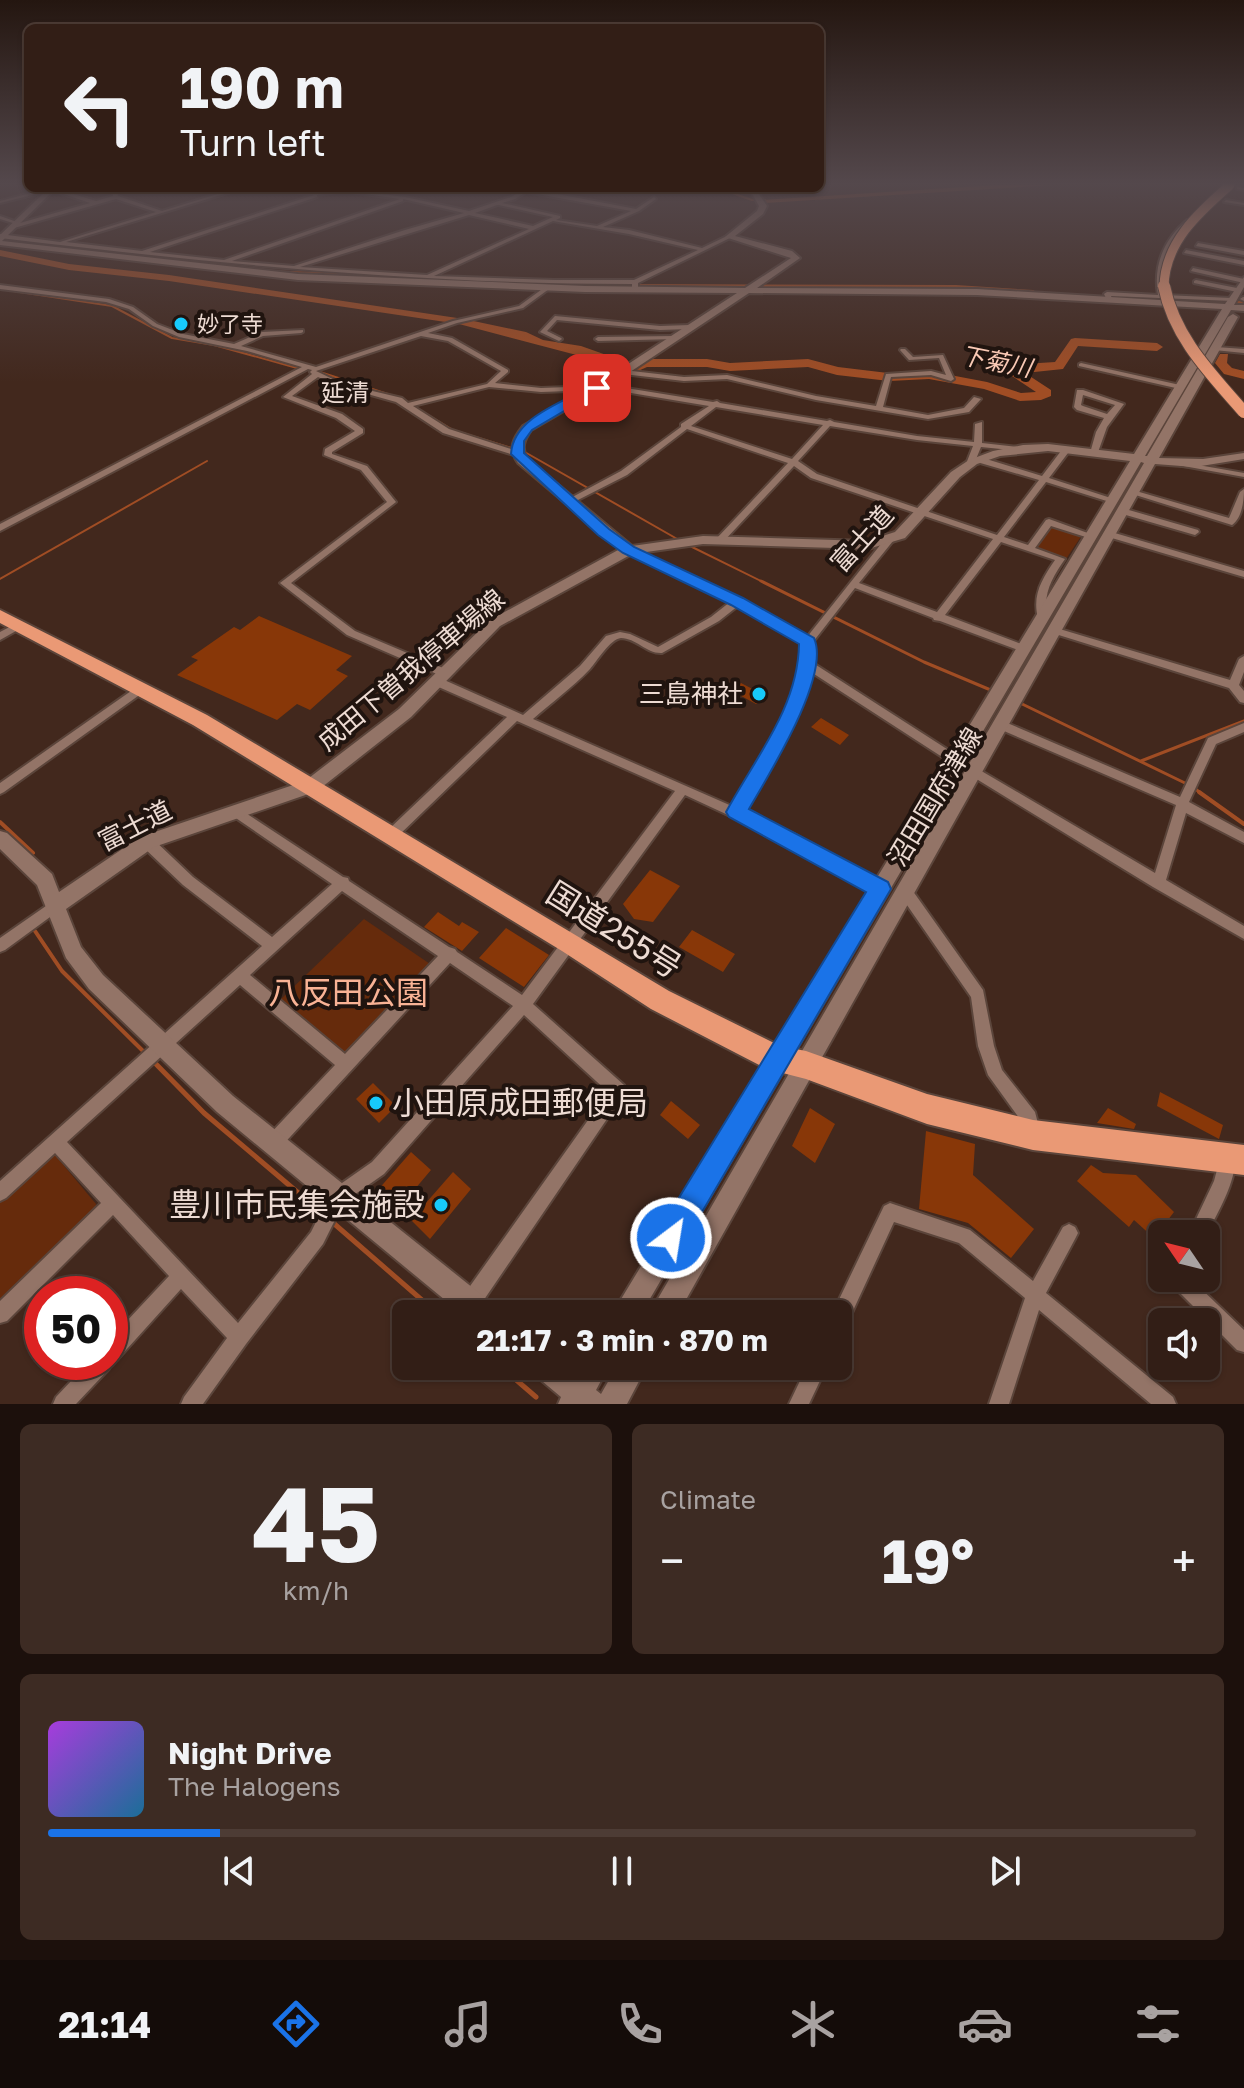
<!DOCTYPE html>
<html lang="en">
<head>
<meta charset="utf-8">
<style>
  body { margin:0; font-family:"Golos Text","Noto Sans JP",sans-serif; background:#3d2b23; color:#f1f3f6; height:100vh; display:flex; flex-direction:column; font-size:30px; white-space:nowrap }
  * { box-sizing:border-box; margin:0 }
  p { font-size:26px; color:#a8a2a1 }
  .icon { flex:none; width:44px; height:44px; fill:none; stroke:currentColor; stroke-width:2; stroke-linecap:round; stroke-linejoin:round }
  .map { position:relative; height:1404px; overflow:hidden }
  .sheet { display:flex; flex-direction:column; gap:20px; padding:20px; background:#1c100c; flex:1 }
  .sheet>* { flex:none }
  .top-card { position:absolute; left:24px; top:24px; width:800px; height:168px; border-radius:12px; box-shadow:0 2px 6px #0004,0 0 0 2px #4d3c35; background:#321e16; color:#f1f3f6; overflow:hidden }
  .needle { width:52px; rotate:305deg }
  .buttons { position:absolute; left:1148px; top:1220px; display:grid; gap:16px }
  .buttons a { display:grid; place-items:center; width:72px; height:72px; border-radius:12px; background:#321e16; box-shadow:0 2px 6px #0004,0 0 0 2px #4d3c35; font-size:40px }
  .speed { position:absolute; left:24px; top:1276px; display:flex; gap:16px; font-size:40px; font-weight:700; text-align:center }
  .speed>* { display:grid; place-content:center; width:104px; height:104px; border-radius:50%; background:#321e16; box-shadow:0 2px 6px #0004,0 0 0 2px #4d3c35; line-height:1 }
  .speed .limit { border:12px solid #d22; background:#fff; color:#111 }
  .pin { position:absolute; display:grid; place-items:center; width:68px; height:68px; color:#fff; margin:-34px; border-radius:16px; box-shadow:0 4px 12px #0006 }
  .me { position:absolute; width:88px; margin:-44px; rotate:31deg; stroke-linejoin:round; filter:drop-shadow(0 0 6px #0008) }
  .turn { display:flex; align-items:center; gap:28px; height:168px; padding:0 24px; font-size:36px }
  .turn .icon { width:104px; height:104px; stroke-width:2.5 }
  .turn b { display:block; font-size:56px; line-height:68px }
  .big { font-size:60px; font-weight:700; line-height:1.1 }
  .sheet .card { flex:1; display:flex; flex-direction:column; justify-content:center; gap:12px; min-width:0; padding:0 28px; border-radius:12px; background:#3d2b23 }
  .sheet .dial { align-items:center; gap:0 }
  .dial b { font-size:104px; line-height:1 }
  .song { display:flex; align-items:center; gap:24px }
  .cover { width:96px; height:96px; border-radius:12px; background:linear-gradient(135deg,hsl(280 70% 55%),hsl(200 70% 35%)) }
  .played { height:8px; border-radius:4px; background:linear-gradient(90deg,#1a73e8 15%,#4d3c35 15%) }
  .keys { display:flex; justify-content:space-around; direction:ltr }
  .heat { display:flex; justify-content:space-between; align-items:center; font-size:44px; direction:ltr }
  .sheet .tiles { flex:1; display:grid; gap:20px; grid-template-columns:1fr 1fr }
  .card:last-child { grid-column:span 2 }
  .trip { position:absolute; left:392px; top:1300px; width:460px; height:80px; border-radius:12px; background:#321e16; box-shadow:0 2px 6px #0004,0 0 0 2px #4d3c35; font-weight:700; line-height:80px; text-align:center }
  .tab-bar { display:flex; height:128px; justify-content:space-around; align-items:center; background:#140c09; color:#a8a2a1 }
  .tab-bar .icon { width:56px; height:56px }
  .tab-bar .current { color:#1a73e8 }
  .tab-bar b { font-size:36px; color:#f1f3f6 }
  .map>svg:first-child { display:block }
  .green { fill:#662b0c }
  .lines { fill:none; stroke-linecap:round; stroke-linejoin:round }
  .stream-far3 { stroke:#a04d24; stroke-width:2 }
  .stream-far2 { stroke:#a04d24; stroke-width:3 }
  .stream-far1 { stroke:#a04d24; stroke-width:4 }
  .stream { stroke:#a04d24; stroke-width:5 }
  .river { fill:#a04d24; fill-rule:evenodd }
  .building { fill:#883708 }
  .street-casing { stroke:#5b453b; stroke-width:4 }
  .secondary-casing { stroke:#5b453b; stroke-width:4 }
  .highway-casing { stroke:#5b453b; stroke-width:4 }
  .street { fill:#937467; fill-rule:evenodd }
  .secondary { fill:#937467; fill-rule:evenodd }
  .highway { fill:#ea9975; fill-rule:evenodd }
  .highway-bridge-far1-casing { stroke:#5b453b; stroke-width:11; stroke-linecap:butt }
  .highway-bridge-casing { stroke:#5b453b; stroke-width:14; stroke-linecap:butt }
  .highway-bridge-far1 { stroke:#ea9975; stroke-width:9 }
  .highway-bridge { stroke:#ea9975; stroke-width:12 }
  .route { fill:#1a73e8; stroke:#114b97; stroke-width:2 }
  .poi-dot { fill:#17cafb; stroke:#20140f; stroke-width:3 }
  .labels { text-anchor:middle; stroke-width:8; stroke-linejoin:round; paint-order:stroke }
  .far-poi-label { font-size:22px; fill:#eddbd3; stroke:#20140f; text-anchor:start }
  .far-water-label { font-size:24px; font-style:italic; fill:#f9c9b5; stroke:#20140f }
  .far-neighbourhood-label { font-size:24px; fill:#eddbd3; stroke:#20140f }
  .street-label { font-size:26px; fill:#eddbd3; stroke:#20140f }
  .poi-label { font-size:26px; fill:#eddbd3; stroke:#20140f; text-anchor:end }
  .near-street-label { font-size:32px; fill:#eddbd3; stroke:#20140f }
  .near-park-label { font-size:32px; fill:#f9b395; stroke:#20140f }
  .near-poi-label { font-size:32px; fill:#eddbd3; stroke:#20140f; text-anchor:start }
</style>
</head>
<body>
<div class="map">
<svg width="1244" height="1404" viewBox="0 0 1244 1404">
  <rect width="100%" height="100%" fill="#42281d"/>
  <path class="green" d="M1050 525 1082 535 1066 559 1034 548Z
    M364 919 433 966 350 1056 280 1000Z
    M55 1155 96 1204 95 1211 0 1304V1200L47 1157Z"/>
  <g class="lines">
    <path class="stream-far3" d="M718 188 752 200H765
      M703 193 717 188
      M0 289 112 306 172 338 214 345 297 368
      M320 372 400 398 453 430 515 449
      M523 451 679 540
      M686 544 765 583
      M0 579 207 461"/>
    <path class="stream-far2" d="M761 581 924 662 993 691
      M1018 702 1187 784
      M1141 761 1244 721
      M1194 788 1202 794"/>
    <path class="stream-far1" d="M1199 792 1244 824
      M0 822 33 853
      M35 931 62 971 144 1052"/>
    <path class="stream" d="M153 1061 204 1113 322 1213
      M331 1221 438 1314
      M500 1366 536 1397"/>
    <path class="river" d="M996 185H1054L765 203 761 200Z
      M0 236 87 248 92 251 87 254 0 242Z
      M0 250 69 264 169 275 464 319 526 332 543 340 581 346 632 364 626 368 459 324 169 281 69 270 0 256Z
      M262 270 378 274 383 277 378 280 266 275 261 272Z
      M630 284 956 285 1033 290 1038 293 1033 296 956 291 626 289 625 287Z
      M1157 299 1244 301V307L1161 304 1157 303Z
      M1075 338 1157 343 1163 347 1157 351 1078 346 1063 369 1025 373 1051 390V396L1041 400 1020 401 984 389 929 379 889 381 837 375 808 367 730 371 707 367H647L638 371 632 367 644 359H707L730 363 808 359 838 367 888 373 929 371 987 382 1021 393 1036 392 1012 376V370L1024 364 1055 362 1071 339Z
      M1220 354H1228L1227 363 1232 368 1244 371V379L1224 374 1215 363Z"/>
  </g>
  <path class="building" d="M259 616 352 656 336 670 348 676 310 710 297 704 277 720 177 675 198 660 191 657 234 627 240 630Z
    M741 683 766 696 756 704 732 691Z
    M821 718 849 735 840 745 811 727Z
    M650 870 680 886 653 922 634 919 623 904Z
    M438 912 459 926 462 922 479 932 462 951 424 927Z
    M506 928 549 955 524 987 479 958Z
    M692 930 735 954 723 972 679 947Z
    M373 1083 396 1106 379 1123 356 1099Z
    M1160 1092 1223 1125 1219 1139 1157 1106Z
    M671 1101 700 1125 688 1139 660 1115Z
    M810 1108 835 1124 815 1163 792 1146Z
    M1108 1108 1136 1124 1134 1129 1097 1123Z
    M926 1131 975 1144 973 1175 1034 1229 1011 1258 968 1223 919 1209Z
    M411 1152 431 1170 398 1209 377 1191Z
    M1091 1165 1103 1173 1136 1175 1174 1212 1154 1238 1134 1220 1129 1227 1077 1181Z
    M453 1172 471 1189 430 1239 411 1220Z"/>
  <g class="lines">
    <defs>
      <path id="street" d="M1237 187 1244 188V190L1237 189Z
        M50 188H58L57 189 96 201 113 196 112 188H116L118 196 162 211 237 188H244L66 242 142 251 314 195 268 188 319 193 344 189 405 197 469 211 511 197 526 188 636 209 654 197 656 199 639 211 603 227 629 230 702 248 727 236 732 237 638 283V289L635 291 632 289V284C419 284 211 263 0 238V234L60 242 156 212 116 199 14 228 11 226 16 224 0 219V216L20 223 90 203 52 190 0 203V201ZM344 191 400 199 224 260 150 252 317 197V195ZM526 192 631 211 597 226 556 220 560 218V216L502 203 515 199ZM403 199 464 213 405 230 294 266 232 261 403 201ZM497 205H499L553 217 533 226 475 213ZM469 215 529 229 427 275 300 267ZM553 221 629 234 698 250 634 280H555L434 276Z
        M1226 200 1244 203V205L1224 202Z
        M1187 220 1190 222C1169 247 1158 262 1164 295L1231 298 1234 300 1233 301 1111 296 1113 301 1108 302 1104 294 1107 292 1158 295C1153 265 1164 239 1187 220Z
        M1198 243 1244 251V255L1196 246Z
        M1186 250 1244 261V265L1184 253Z
        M1193 268 1244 279V283L1191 271Z
        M1196 280 1237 288 1240 290 1237 292 1194 283V281Z
        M0 285 109 299 133 307 157 324 183 334 234 344 262 332 303 330V332L301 333 263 336 241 346 316 367 453 321 519 306 545 287H549V289L523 308 457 323 428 333 452 338 508 370V372L495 383 541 388 597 386 601 384 713 402 717 401 720 403 827 421 830 420 834 422 917 436 974 442 975 424 982 422V443L1018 447H1021V451L981 447 974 464 970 466 966 464 973 446 917 440 830 426 798 461 817 474 997 535 1039 480 977 462V458H983L1042 476 1064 447H1070L1071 449 1049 478 1117 500 1113 503 1046 482 1004 537 1028 545 1046 520 1049 519 1096 536 1092 539 1051 526 1035 548 1065 559C1052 578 1042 594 1048 618L1047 620 1043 621 1038 618C1032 595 1042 579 1055 560L1001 542 945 615 1029 647 1030 649 1029 651H1021L940 621 934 620 933 618 855 588 813 642V663L978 769 1155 873 1176 805 997 728 995 725 997 722H1005L1180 797 1208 738 1244 723V732L1216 744 1189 802 1244 832V843L1186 813 1166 880 1244 926V939L1153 887 970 775 811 672 795 718 744 811 794 834 885 885 887 889 885 893 880 895 875 893 786 842 685 795 533 1004 624 1085 626 1091 477 1310 470 1312 463 1310 461 1303 463 1296 608 1092 524 1015 384 1174 344 1202 323 1244 246 1344 203 1404H181L184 1397 227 1338 181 1289 117 1360 112 1362 109 1369 76 1404H53L56 1397 89 1362H110V1339L169 1276 113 1215 7 1321 0 1323V1301L101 1203 55 1153 6 1198 0 1201V1181L262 946 183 885 142 846 141 842 142 838 147 837 152 838 193 877 272 937 332 884 230 814 228 811 230 808 234 806 238 808 343 877 348 878 349 881 449 947 455 949 457 952 522 995 675 791 517 721 396 838 392 839 388 838 386 834 388 830 507 717 434 685 433 682 434 679H442L523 715 580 666 606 636 620 632 630 634 658 647 711 617 730 602 626 552V548H632L740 600 807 637 885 539 888 538 893 541 859 583 937 612 993 539 811 478 794 466 723 542 720 543 716 540 717 538 788 463 687 429 627 475 572 503 569 504 565 501 621 471 681 427V424L709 406 601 388 597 390 541 392 489 387 413 406 449 429 520 452 521 454 517 456 443 433 396 402 339 386 318 377 292 396 342 414 363 429V433L332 452V454L367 466 396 502 291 583 355 631 450 671 451 674 450 677 446 678 347 635 280 583 387 502 361 470 324 455 325 449 355 431 336 418 283 397 312 374 310 372 312 370 308 369 0 531V524L302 367 247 351 179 337 153 326 129 309 106 302 0 289ZM421 336 448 341 501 371 487 384 408 403 402 398 343 384 316 371ZM716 407 823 425 792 459 691 426ZM738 606 803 643V665L783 718 734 807 533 719C551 703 573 687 590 669 597 661 610 639 621 638 636 638 647 654 662 653L719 621ZM342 891 438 956 345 1054 250 975ZM450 963 513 1006 372 1162 332 1190 311 1232 238 1323 67 1142 240 985 335 1065 267 1137 265 1143 267 1149 273 1151 279 1149Z
        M1243 297H1244V301L1240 299Z
        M555 316 660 326 690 325 693 327 690 329 660 330 557 320 547 331 561 338 562 339 559 341 540 332Z
        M674 336 676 337V339L598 341 595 339 598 337Z
        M1216 347 1244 349V353L1214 350 1213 349Z
        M901 349H905L913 357 943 355 954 379 951 381 931 375 891 377 883 407 928 415 964 408 974 397 981 399 969 412 928 419 816 400 727 379 684 381 623 374 620 372 623 370 684 377 727 375 816 396 876 406 886 374 931 371 946 375 939 358 909 360 900 350Z
        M1081 363 1180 385 1184 387 1180 389 1079 366V364Z
        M1077 390H1083L1124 404 1107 427 1097 455 1090 453 1096 432 1104 418 1077 410 1074 407ZM1083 395 1115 405 1107 414 1083 406 1081 405Z
        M1175 461 1244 473V477L1178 465H1175Z
        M1244 489C1244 501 1242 518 1232 525L1129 493 1133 490 1136 491 1229 518 1240 492Z
        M1122 508 1198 530 1199 532 1195 535 1119 513 1118 511Z
        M1108 531 1244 571V577L1105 536V532Z
        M19 622 23 623 24 625 23 627 0 640V632Z
        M1053 627 1230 680 1239 659 1244 656V672L1239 685 1244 691V703L1240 702 1229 688 1049 632 1048 630Z
        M141 684 145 685 146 688 145 691 4 792 0 794V783Z
        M905 885 910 887 983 990 994 1046 1002 1070 1035 1112 1040 1131 1038 1137 1032 1139 1026 1137 1022 1122 988 1075 978 1046 971 997 900 895 898 891 900 887Z
        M56 899 61 901 63 905 61 909 5 950 0 952V938Z
        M1227 1153 1233 1155C1241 1175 1215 1217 1206 1236V1234H1189L1214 1181 1221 1155Z
        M890 1203 970 1230 1033 1281 1063 1227 1069 1224 1075 1227 1078 1233 1075 1239 1046 1293 1173 1397 1176 1404H1151L1039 1310 1009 1404H989L1025 1298 959 1243 894 1222 845 1328 838 1330V1314H832L884 1206Z
        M1168 1278H1190L1244 1330V1352L1237 1350 1171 1284Z
        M807 1366H827L809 1404H789Z"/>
      <path id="secondary" d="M49 188H56L2 241 298 274 585 286 745 288 791 258 725 237 757 211 759 206 749 188H755L767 206 763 214 735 236 792 251 800 258 757 288 977 289 1225 304 1244 277V287L1234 305H1244V311L1231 310 1145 456H1147L1228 317 1233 314 1238 317 1159 458 1203 459 1244 453V459L1195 467 1155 464 678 1314H649L1144 463 1141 462 641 1314H612L1130 461 1048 451 1000 456 977 464 960 477 905 538 868 549 703 544 632 554 500 626 411 717 317 791 154 847 66 909 81 947 103 975 233 1096 493 1304 497 1314H462L217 1112 89 989 66 958 37 885 0 849V831L7 833 52 874 59 892 140 837 305 781 399 709 490 620 620 549 518 463C508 448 513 439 523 426L619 370 737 293 585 292 298 280 0 245V235ZM749 293 977 295 1222 309 1134 454 1048 444 1023 445 993 451 969 460 951 472 895 532 867 541 703 536 632 546 527 459C521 448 524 440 531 430L627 374Z
        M532 1366H568L575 1372 579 1366H609L596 1390 601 1394 617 1366H647L627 1404H558L561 1397 536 1376Z"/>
      <path id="highway" d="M0 610 207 715 669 991 780 1046 806 1051 927 1094 1033 1120 1244 1145V1175L1033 1150 927 1124 806 1079 767 1069 651 1009 562 951 193 725 0 623Z"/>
    </defs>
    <use href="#street" class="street-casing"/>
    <use href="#secondary" class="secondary-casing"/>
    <use href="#highway" class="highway-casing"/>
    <use href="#street" class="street"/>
    <use href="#secondary" class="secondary"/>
    <use href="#highway" class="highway"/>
    <defs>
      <path id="highway-bridge-far1" d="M1164 288C1164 243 1198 213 1230 185"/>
      <path id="highway-bridge" d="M1164 286C1174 337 1211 374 1244 412"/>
    </defs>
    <use href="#highway-bridge-far1" class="highway-bridge-far1-casing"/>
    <use href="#highway-bridge" class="highway-bridge-casing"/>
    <use href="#highway-bridge-far1" class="highway-bridge-far1"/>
    <use href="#highway-bridge" class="highway-bridge"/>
  </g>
  <linearGradient id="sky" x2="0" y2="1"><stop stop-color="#241610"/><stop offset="0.48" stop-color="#54484c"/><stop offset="1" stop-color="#54484c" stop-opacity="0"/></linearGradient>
  <rect width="1244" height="382" fill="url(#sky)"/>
  <path class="route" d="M593 385 603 388 532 430 524 441V453L609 529 634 547 743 598 814 638C831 676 769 774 749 809L888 882 891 889 681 1248 671 1252 661 1248 656 1238 661 1227 866 892 729 817 726 812C755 758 798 708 799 644L731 605 623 553 598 535 511 454C513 417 564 402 593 385Z"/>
  <g class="poi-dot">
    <circle cx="181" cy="324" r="8"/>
    <circle cx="759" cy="694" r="8"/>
    <circle cx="376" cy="1103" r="8"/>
    <circle cx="441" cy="1205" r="8"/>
  </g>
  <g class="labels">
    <g class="far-poi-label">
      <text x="197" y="332">妙了寺</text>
    </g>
    <g class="far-water-label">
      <text transform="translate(996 362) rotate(11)" y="8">下菊川</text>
    </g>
    <g class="far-neighbourhood-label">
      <text x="345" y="401">延清</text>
    </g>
    <g class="street-label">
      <text transform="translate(862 539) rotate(-48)" y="9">富士道</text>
      <text transform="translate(411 670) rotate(-40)" y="9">成田下曽我停車場線</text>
      <text transform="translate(935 797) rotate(-59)" y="9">沼田国府津線</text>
      <text transform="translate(135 826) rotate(-27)" y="9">富士道</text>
    </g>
    <g class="poi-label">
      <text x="743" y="703">三島神社</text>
    </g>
    <g class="near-street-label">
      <text transform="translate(614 930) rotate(32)" y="11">国道255号</text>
    </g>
    <g class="near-park-label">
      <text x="348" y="1004">八反田公園</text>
    </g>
    <g class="near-poi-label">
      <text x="392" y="1114">小田原成田郵便局</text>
      <text x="425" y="1216" text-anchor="end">豊川市民集会施設</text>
    </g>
  </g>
</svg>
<div class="buttons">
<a><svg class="needle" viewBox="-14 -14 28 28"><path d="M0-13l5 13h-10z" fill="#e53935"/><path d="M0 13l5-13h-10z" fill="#a8a2a1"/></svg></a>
<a><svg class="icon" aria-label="sound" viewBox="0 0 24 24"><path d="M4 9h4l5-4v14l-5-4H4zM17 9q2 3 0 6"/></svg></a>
</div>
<div class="speed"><div class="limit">50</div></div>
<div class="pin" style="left:597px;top:388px;background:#d93025"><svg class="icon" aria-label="arrive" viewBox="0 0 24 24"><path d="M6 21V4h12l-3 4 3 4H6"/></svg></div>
<svg class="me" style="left:671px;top:1238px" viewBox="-20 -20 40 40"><circle r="17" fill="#1a73e8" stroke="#fff" stroke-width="3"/><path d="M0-11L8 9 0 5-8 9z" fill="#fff"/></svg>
<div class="trip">21:17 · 3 min · 870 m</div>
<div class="top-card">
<div class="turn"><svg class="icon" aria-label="left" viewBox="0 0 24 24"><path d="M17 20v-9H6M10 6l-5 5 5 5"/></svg><div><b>190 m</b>Turn left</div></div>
</div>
</div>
<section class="sheet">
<div class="tiles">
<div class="card dial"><b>45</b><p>km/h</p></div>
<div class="card"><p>Climate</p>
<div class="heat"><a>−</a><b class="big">19°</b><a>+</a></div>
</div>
<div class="card">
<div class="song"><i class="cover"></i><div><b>Night Drive</b><p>The Halogens</p></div></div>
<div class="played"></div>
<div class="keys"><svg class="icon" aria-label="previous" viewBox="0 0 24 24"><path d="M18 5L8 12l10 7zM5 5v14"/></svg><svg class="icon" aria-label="pause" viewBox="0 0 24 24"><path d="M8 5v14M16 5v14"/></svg><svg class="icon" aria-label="next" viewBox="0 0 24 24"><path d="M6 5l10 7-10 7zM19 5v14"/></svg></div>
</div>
</div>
</section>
<nav class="tab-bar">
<b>21:14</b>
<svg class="icon current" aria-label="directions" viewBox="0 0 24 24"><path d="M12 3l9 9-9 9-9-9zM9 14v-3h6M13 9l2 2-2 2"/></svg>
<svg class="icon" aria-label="music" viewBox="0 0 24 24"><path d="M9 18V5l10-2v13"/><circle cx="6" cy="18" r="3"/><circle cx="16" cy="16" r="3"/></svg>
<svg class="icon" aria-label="phone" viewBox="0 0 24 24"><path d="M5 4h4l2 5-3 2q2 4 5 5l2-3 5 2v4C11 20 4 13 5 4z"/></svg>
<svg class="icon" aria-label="climate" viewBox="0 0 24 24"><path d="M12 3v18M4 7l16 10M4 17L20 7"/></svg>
<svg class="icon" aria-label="car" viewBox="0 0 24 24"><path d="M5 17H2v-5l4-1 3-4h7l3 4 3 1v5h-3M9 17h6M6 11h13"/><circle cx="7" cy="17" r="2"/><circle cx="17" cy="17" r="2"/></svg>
<svg class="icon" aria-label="filters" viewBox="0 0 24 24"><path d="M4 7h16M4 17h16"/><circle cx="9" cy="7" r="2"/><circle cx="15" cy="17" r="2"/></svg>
</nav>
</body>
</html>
